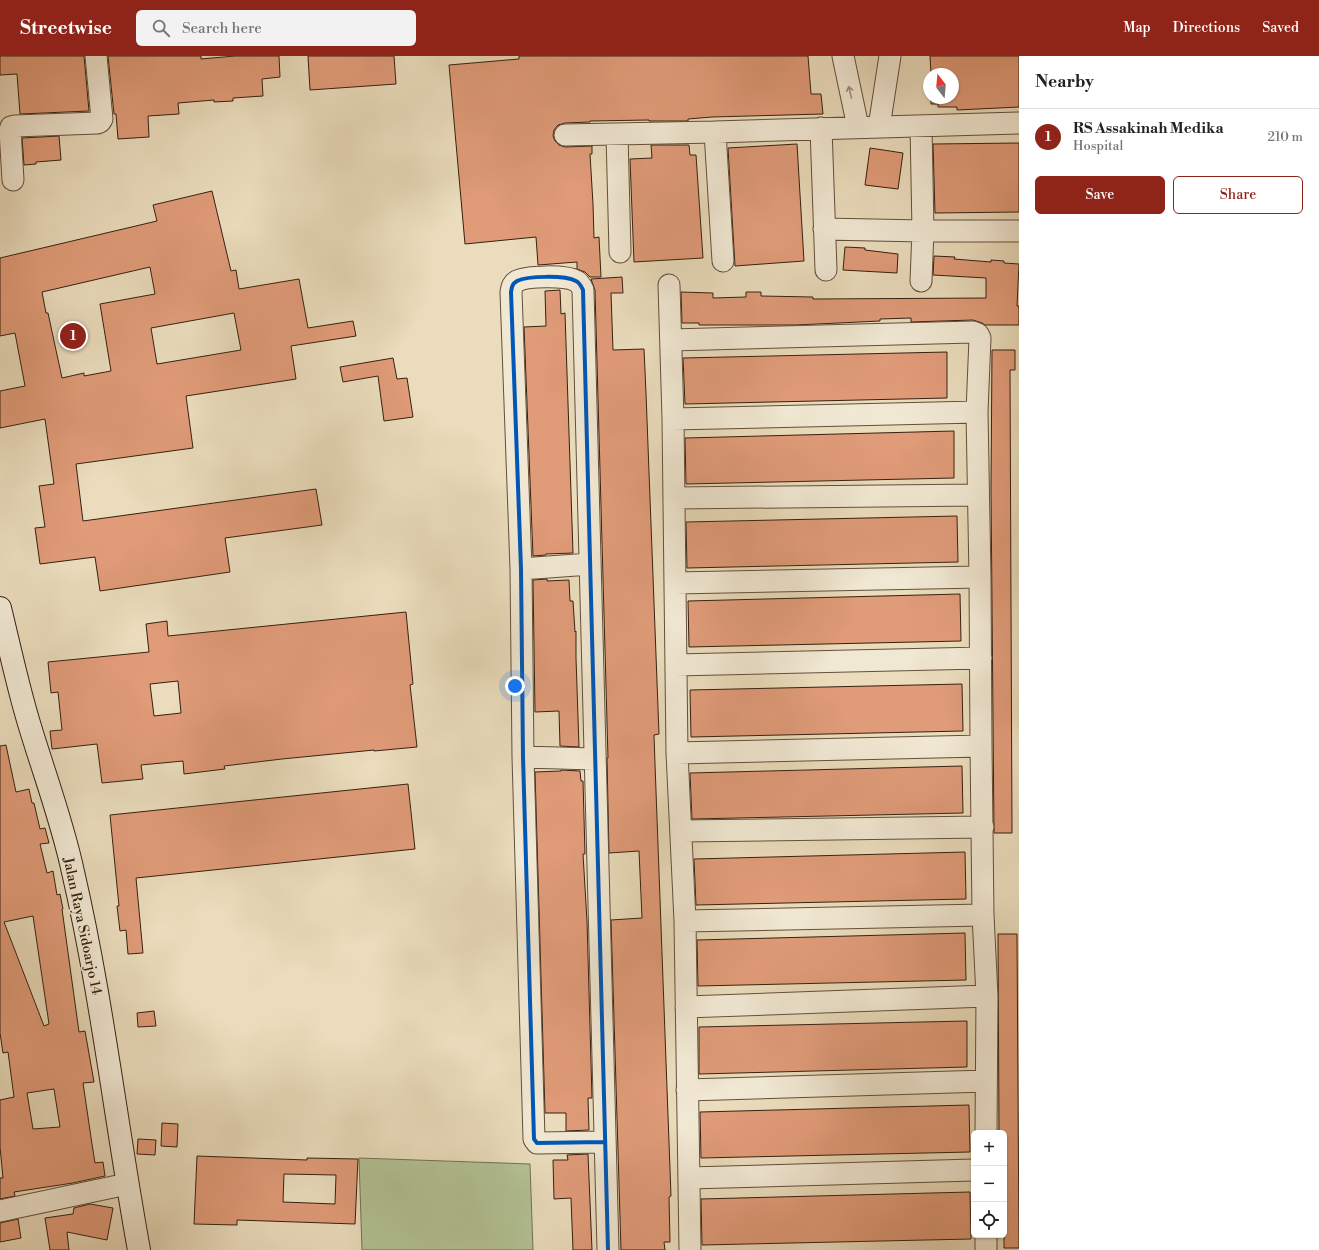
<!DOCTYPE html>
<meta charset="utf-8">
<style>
body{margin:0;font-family:"Libre Bodoni",serif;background:#f2f2f2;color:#202124}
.controls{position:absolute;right:12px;bottom:12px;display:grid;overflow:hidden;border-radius:6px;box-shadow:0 1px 3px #0004}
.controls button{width:36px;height:36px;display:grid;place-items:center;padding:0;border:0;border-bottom:1px solid #e0e0e0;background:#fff;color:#202124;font:20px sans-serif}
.compass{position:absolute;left:923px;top:12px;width:36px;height:36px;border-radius:50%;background:#fff;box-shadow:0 1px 3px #0004;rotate:344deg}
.you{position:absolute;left:515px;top:630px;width:14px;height:14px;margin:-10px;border:3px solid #fff;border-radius:50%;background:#1a73e8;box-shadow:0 0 0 6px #1a73e833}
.badge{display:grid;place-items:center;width:26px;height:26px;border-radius:50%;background:#8f2418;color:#fff;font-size:13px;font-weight:700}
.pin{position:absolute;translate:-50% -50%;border:2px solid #fff;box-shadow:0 1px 4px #0006}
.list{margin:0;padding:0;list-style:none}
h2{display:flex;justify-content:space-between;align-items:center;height:52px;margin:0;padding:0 16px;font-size:17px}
h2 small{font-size:13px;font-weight:400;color:#757577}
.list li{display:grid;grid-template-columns:26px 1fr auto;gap:12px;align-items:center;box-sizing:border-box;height:56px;padding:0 16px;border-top:1px solid #e0e0e0}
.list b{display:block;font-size:15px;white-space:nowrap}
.list p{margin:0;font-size:13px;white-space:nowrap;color:#757577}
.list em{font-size:13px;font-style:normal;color:#757577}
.actions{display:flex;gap:8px;padding:12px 16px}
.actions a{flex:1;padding:9px 0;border:1px solid #8f2418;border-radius:6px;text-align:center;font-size:14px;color:#8f2418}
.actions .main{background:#8f2418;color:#fff}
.icon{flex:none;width:22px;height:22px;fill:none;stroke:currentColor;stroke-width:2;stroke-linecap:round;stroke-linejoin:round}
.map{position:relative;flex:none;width:1019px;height:1194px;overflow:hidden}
header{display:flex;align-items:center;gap:24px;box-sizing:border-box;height:56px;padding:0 20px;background:#8f2418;color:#fff}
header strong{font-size:19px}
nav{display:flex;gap:22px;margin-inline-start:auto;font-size:14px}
.search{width:280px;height:36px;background:#f2f2f2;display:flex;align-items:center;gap:10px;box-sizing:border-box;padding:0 14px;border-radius:6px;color:#757577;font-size:15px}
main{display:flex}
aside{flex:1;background:#fff}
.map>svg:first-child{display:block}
</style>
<header>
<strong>Streetwise</strong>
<div class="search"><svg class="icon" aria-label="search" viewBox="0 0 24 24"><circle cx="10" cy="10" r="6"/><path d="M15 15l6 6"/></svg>Search here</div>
<nav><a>Map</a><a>Directions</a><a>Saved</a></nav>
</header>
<main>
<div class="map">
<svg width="1019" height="1194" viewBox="0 0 1019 1194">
<rect width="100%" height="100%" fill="#eadcbc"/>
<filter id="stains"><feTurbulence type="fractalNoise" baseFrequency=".005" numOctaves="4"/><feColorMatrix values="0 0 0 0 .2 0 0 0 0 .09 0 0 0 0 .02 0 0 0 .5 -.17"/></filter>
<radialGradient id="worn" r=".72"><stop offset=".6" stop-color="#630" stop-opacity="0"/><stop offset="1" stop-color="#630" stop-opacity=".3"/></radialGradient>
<path fill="#b2c294" stroke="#747152" d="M359,1102L530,1108L533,1194H362Z"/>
<path fill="#e09b78" stroke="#362010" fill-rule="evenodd" d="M0,0H84L89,55L20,58L17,18L0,19Z
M108,0H201V3L235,0H279L280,21L262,23L263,40L233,42V45L214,46V44L178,47L179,58L148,60L149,81L118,83L116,58H114Z
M308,0H394L396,28L310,34Z
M519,0H808L811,38H821L823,58L712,61L688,63V65H649V64L590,65V66L565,67L558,69L554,74L553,80L555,85L559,89L565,91L592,90V98H590L593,148L594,182L599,181L601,221H590L585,216L577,213V206L538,209L536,181L465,188L449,9L519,3Z
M930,0H1019V51L957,54V51H938V48H931V42H953V18H931Z
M59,80L61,104L36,106V108L24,109L22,82Z
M1019,87V156L935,157L933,88Z
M797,88L804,205L735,210L728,92Z
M651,89H689L690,99H696L703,202L634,206L630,103L652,102Z
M870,92L903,97L898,133L865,129Z
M212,135L231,215L236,214L239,233L299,223L308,272L353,265L356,280L291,290L296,323L186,340L193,392L76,408L83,465L316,433L322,469L225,482L230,516L100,535L95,501L40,508L35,472L45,471L39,430L54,428L45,363L0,372V335L25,330L15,277L0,280V202L157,165L153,149ZM150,211L155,238L100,248L111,315L84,320V317L62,322L48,257H46L42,236ZM234,257L241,294L157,308L151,272Z
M845,191L865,192V194L898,198L897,217L843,214Z
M934,200L955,201L954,203L991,206V204L1004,205V207L1019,208L1017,250H1019V269H985L982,267L973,264L911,266V262L880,263V265L796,269H699V267H682L681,236L713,237V242L746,241V236H761V240L813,241V243L986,242V222L933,219Z
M622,221L623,237H611L613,294L644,293L646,337L659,678L654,679L655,708L671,1140L669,1141L670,1186H664L665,1194H621L611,864L642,862L639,795L609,797L607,702H608L595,234L591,223Z
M560,234L561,258L565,257L573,497L546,498V499L533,500L524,271L546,270L545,235Z
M992,294H1015V314H1010L1012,777H994L991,432Z
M947,296V342L685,348L683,302Z
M393,302L397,323L407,322L413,361L384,365L378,320L343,326L340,311Z
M954,375V422L686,428L685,382Z
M957,460L958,506L687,512L686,466Z
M547,523V525L569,524L570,545H573L575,576L576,575V602L579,691L560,690L559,655L535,656L533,524Z
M960,538L961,585L689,591L688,545Z
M406,556L413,628L410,629L417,691L374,695V694L282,703L224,710L225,713L184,718L183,705L141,709L143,723L102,727L97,688L52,693L50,675L62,674L58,636L51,637L48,606L149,596L146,568L167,565L168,580ZM178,625L181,657L154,660L150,628Z
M962,628L963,675L691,681L690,634Z
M6,689L16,736L29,733L32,747H34L40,773L45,772L49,787L40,788L47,817L53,815L57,839L60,838L63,853H62L79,976L85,975L94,1026L83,1027L92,1088L95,1107L103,1106L105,1120L73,1127L14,1136L15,1140L0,1143V1122H3L0,1091V1044L14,1041L8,996L3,997L0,977V690ZM33,860L49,968L44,970L4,866ZM54,1033L60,1071L33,1073L27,1037Z
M962,710L963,757L692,763L690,717Z
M561,714L580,715L581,725H583L585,798H583L587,865L592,1042H588L589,1074L566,1075V1057H545L535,716L561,715Z
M408,728L415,793L136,822L143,897L128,898L126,874L120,875L117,850H119L110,759Z
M965,796L966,843L696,849L694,803Z
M965,877L966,924L698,930L697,884Z
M998,878H1017L1019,1192H1004V1077H999Z
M154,955L156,970L138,971L137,957Z
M967,965V1011L699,1018V971Z
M969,1049L970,1096L701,1102L700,1056Z
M162,1067L178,1068L177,1091L161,1090Z
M138,1083L156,1084L155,1099L137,1098Z
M588,1098L592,1194H573L571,1142L554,1143L553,1104H568L567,1099Z
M197,1100L307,1104V1102L358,1103L355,1168L237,1164V1169L194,1168ZM284,1118L336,1119L335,1148L283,1146Z
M970,1136L971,1183L702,1189L701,1143Z
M90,1148L113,1152L107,1184L67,1176L69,1194H50L45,1162L73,1158L74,1152Z
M18,1163L21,1182L0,1186V1167Z"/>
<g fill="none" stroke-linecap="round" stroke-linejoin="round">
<defs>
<path id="street" d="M843,0L858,71
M921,70L923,175L921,225
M879,71L890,0
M821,72L826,214
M715,76L723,205
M617,78L620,196
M565,79L715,76L1019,67
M13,124L10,74L11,71L15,70L97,67L100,66L102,63L96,0
M824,173L923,175H1019
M669,229L673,363L677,697L685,865L690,1194
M671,284L973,276L978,278L980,282L977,356L980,521L981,690L983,859L987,940L986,1077
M673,363L977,356
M674,442L978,439
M521,513L590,508
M675,527L980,521
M676,609L981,602
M677,697L981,690
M523,701L594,703
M681,775L983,771
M685,865L983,859
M686,951L987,940
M687,1034L986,1025
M605,1086L537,1087L534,1083L523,701L521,513L511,236C512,231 512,228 517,225C527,220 565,219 576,225C580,227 581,230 583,234C591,554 599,874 608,1194
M689,1122L974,1114
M0,1155L127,1128
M986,1194V1179"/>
<path id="secondary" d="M0,552C9,589 17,627 28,664C43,715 62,764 73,816C102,941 116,1068 139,1194"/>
</defs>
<use href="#street" stroke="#634f3b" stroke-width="23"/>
<use href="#secondary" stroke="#362010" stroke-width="24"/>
<use href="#street" stroke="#f1e8d3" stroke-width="21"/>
<use href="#secondary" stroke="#f1e8d3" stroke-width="22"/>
<defs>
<path id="cycleway" d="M605,1086L537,1087L534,1083L523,701L521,513L511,236C512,231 512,228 517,225C527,220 565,219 576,225C580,227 581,230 583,234C591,554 599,874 608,1194"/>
</defs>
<use href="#cycleway" stroke="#f1e8d3" stroke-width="6"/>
<use href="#cycleway" stroke="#0057b8" stroke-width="4"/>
</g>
<defs><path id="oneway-shaft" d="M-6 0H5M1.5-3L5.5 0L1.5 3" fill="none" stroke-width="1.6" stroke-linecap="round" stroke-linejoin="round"/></defs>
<use stroke="#9d8e7b" href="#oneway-shaft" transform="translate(850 36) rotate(-103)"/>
<g text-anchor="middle" stroke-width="3.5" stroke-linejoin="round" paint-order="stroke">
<g font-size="14" fill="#362010" stroke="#f1e8d3">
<text transform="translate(83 870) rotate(78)" y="5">Jalan Raya Sidoarjo 14</text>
</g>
</g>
<rect width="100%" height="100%" filter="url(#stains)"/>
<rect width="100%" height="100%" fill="url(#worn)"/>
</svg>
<div class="controls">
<button>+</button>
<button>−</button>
<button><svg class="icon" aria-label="locate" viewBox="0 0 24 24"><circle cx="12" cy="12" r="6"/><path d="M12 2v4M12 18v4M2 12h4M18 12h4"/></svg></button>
</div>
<svg class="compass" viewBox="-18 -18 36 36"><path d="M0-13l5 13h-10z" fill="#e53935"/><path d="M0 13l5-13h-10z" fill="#757577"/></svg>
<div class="you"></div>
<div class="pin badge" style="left:73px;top:280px">1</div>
</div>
<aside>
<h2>Nearby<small></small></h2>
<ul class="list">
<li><span class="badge">1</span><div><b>RS Assakinah Medika</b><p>Hospital</p></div><em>210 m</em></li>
</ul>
<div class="actions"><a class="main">Save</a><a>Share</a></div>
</aside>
</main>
